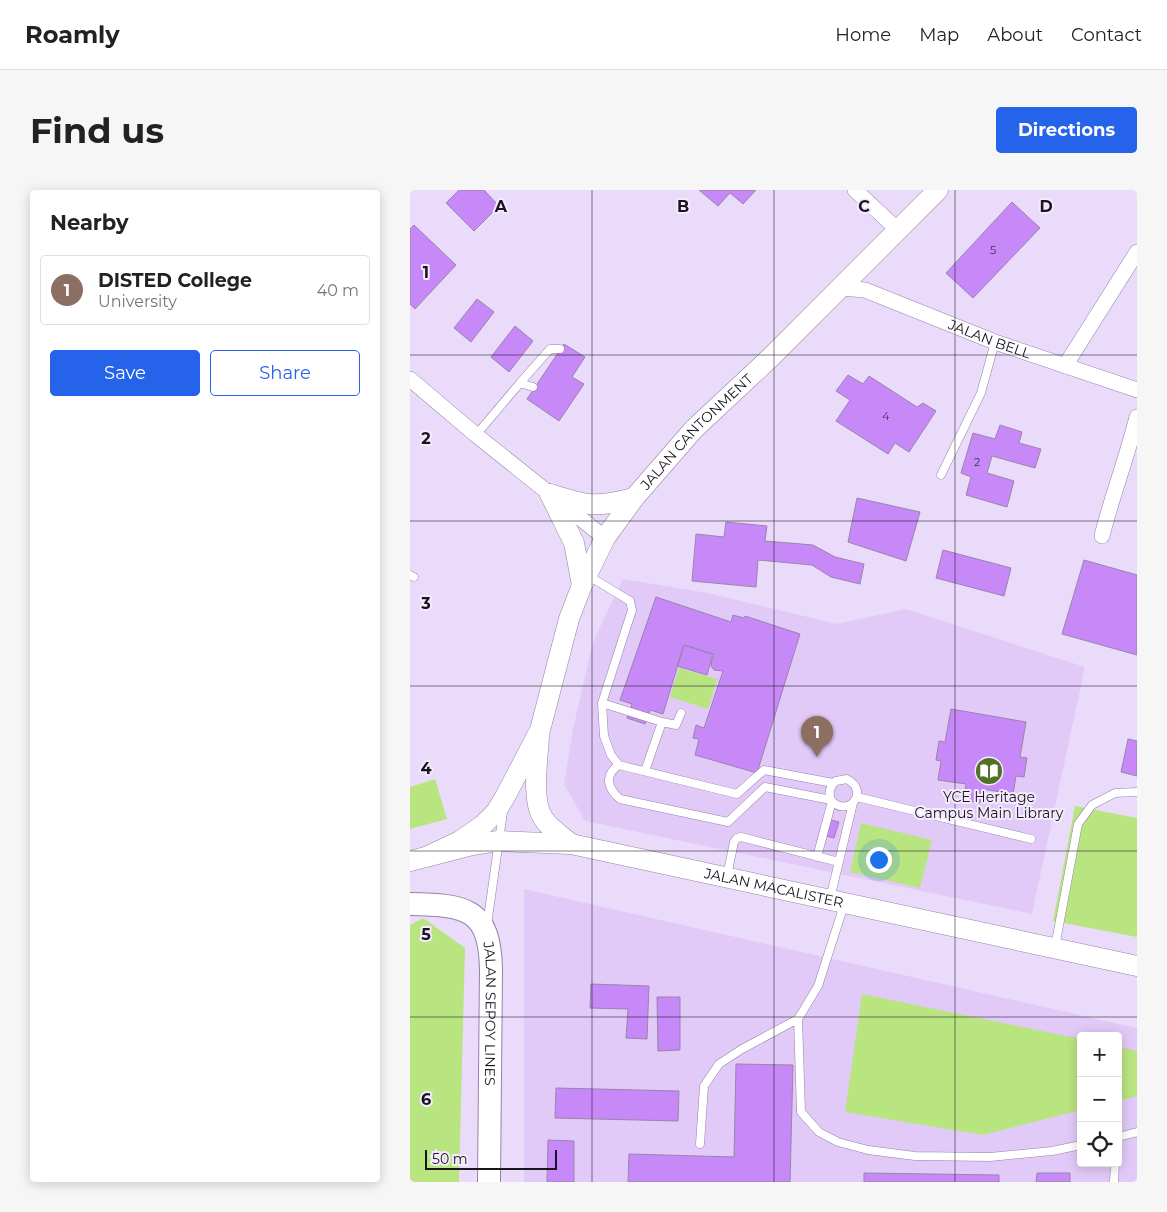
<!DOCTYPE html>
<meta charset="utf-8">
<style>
body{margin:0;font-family:Montserrat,sans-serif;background:#f6f6f6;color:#222}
.controls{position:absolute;right:15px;bottom:15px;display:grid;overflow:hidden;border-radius:5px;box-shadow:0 2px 12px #0003}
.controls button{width:45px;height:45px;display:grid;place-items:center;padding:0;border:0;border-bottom:1px solid #e0e0e0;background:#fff;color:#222;font:25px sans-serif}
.scale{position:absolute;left:15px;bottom:12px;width:132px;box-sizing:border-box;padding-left:5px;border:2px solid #1a1320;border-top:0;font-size:14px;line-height:18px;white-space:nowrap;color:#1a1320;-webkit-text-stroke:4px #f4ecfc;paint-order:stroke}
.you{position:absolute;left:468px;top:669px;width:18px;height:18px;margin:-12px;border:4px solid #fff;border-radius:50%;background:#1a73e8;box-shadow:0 0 0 8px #1a73e833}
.badge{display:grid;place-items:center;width:32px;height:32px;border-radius:50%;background:#2563eb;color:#fff;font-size:16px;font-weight:700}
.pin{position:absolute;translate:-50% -41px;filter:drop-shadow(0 1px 2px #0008)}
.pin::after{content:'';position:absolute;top:26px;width:18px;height:15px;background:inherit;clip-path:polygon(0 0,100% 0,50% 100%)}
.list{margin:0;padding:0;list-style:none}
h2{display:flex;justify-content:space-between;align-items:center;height:65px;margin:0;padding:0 20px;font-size:21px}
h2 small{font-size:16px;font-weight:400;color:#767676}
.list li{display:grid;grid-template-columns:32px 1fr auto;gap:15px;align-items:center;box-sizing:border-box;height:70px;margin:0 10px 10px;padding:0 10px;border:1px solid #e0e0e0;border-radius:5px}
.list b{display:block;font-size:19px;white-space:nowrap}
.list p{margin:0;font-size:16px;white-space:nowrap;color:#767676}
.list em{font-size:16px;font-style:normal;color:#767676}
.actions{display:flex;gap:10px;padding:15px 20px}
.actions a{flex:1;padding:11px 0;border:1px solid #2563eb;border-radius:5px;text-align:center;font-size:18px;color:#2563eb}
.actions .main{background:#2563eb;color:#fff}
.icon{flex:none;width:28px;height:28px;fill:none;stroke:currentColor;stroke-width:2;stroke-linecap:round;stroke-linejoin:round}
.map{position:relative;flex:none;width:727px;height:992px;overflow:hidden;border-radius:5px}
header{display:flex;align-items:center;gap:30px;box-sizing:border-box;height:70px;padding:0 25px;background:#fff;border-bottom:1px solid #e0e0e0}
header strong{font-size:24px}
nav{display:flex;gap:28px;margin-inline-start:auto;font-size:18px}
.intro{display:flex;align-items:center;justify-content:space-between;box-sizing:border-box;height:120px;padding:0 30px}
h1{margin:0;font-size:35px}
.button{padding:12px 22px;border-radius:5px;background:#2563eb;color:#fff;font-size:18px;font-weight:700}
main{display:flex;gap:30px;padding:0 30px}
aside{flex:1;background:#fff;border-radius:5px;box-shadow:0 2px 12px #0003}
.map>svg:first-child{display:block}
</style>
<header>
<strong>Roamly</strong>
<nav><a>Home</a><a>Map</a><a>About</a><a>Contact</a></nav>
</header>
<div class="intro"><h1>Find us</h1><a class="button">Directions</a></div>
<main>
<aside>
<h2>Nearby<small></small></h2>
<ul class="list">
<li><span class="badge" style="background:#8d6e63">1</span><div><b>DISTED College</b><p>University</p></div><em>40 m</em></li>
</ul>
<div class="actions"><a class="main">Save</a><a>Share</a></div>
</aside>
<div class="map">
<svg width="727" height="992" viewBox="0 0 727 992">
<rect width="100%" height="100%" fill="#ebdbfa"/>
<path fill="#e2caf8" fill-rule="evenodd" d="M213,389L298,403L427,434L496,419L675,477L622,724L175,631L154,594L163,539L183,452Z
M114,699L727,838V992H114ZM671,846H708V973H671Z"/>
<path fill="#b9e581" d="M269,478L307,489L298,519L260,507Z
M25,589L37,629L0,639V597Z
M665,616L727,628V747L643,731Z
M451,633L522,650L510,698L440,682Z
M13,728L55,758L49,992H0V735Z
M452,804L671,849V920L573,945L435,922Z
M708,857L727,861V906L708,911Z"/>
<path fill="#c689f7" stroke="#9885a9" d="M49,0H74L89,16L64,41L36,13Z
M289,0H346L333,14L320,3L308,16Z
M602,12L630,38L563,108L536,83Z
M4,35L46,75L5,119L0,114V39Z
M67,109L84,122L61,152L44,138Z
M105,136L123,151L99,182L81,167Z
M154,154L175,167L162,187L174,194L149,231L117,209Z
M438,185L453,194L459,186L507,217L513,213L526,221L499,262L485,253L478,264L426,231L440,210L426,201Z
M590,235L612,242L609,253L631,259L625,278L582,266L577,283L604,291L597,317L556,305L561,287L551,283L563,243L585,249Z
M447,308L510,322L496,371L438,352Z
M316,332L357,336L355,351L403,355L425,367L454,374L450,394L421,387L402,375L348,370L346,397L282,391L286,344L314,347Z
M533,360L601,378L594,406L526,388Z
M674,370L727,385V465L652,444Z
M246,407L321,432L323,425L334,428L335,426L390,444L347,583L285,565L289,549L283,548L286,535L294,538L313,481L304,480L301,476L302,468L305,465L274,455L253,524L240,520L235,534L217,528L222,514L210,510Z
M274,455L303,464L297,485L267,476Z
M541,519L616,532L610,567L617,568L614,587L606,586L603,604L573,599L570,613L553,610L556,594L528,590L531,571L526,570L529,551L535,552Z
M718,549L727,551V586L711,582Z
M421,630L429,632L424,648L416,646Z
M181,794L239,796L237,849L216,848L218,819L180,818Z
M247,807H270V860L248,861Z
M326,874L383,875L380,992H218L219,964L324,967Z
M146,898L269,901L268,931L145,928Z
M138,950L164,951V992H137Z
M454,983L589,985V992H454Z
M627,983H660V992H626Z"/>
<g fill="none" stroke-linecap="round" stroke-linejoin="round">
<defs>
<path id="lane" d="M110,193L140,159H150
M66,245L110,193L123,197
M531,285L571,203L585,152
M0,385L4,387
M177,385L220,411L222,420L192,513L194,546L201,565L209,575
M192,513L252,532
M235,581L252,532L266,535L271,523
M447,607L621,649
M421,610C418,602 420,596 426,591L437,589C461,602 437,629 421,610L355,597L318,632L210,609C197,598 194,585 209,575L327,604L354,580L423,593
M407,667L422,611
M317,686L324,652L327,648L331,647L429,672
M420,709L443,613
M77,735L93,622
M645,757L668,634L682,615L705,603L727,602
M388,829L391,922L409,942L428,952L458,960L505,966L580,967L642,961L671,955
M708,947L727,942
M290,954L294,896L309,874L332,859L388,829L408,796L434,715
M704,992L705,973"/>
<g id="street">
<path d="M445,0L489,41"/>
<path id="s1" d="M431,98L455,100L585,152L727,200"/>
<path d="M655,176L727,62"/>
<path d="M0,189L66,245L195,348"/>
<path d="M692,346C702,306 717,267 727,227"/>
</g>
<g id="secondary">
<path d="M140,304L164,353L172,395"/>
<path d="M140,304C177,316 186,318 224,308"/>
<path d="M129,547C128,568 121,610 133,628C139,638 152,646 161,654"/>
<path id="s2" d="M18,666L50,651L73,635L86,622L96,605L130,540L159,429L172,395L195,348L224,308L284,239L360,168L528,0"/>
<path id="s3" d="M0,671L62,655L88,651L161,654L727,776"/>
</g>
<g id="primary">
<path id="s4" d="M0,714C56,715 80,718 81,780L79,992"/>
</g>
</defs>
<use href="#lane" stroke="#9582a6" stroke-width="9"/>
<use href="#street" stroke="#9582a6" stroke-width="16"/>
<use href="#secondary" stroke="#9582a6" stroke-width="21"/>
<use href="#primary" stroke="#9582a6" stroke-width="24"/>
<use href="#lane" stroke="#fff" stroke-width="8"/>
<use href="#street" stroke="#fff" stroke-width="15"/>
<use href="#secondary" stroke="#fff" stroke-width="20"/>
<use href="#primary" stroke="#fff" stroke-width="22"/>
</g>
<path fill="none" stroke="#1a1320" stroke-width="1" stroke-opacity="0.55" d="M182,0V992M364,0V992M545,0V992M0,165H727M0,331H727M0,496H727M0,661H727M0,827H727"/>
<defs>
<symbol id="library-disc" viewBox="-11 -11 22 22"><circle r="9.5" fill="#527126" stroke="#f4ecfc"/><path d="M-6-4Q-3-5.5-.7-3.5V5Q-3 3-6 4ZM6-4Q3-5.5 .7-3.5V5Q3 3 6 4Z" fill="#fff"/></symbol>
</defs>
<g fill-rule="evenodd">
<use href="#library-disc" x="563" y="565" width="32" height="32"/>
</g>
<g text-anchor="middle" stroke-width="4" stroke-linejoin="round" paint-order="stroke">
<g font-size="11" fill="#453056">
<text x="583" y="64">5</text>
<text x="476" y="230">4</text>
<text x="567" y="276">2</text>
</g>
<g font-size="14" fill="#1a1320" stroke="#f4ecfc">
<text dy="5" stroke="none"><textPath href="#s1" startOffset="158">JALAN BELL</textPath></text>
<text dy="5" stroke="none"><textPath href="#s2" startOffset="519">JALAN CANTONMENT</textPath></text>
<text dy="5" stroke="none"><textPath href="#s3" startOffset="371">JALAN MACALISTER</textPath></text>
<text dy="5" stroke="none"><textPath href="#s4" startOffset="168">JALAN SEPOY LINES</textPath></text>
</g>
<g font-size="14" fill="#1a1320" stroke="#f4ecfc">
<text x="579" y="612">YCE Heritage<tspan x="579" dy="16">Campus Main Library</tspan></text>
</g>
</g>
<g font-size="16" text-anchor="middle" font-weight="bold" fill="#1a1320" stroke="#f4ecfc" stroke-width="4" stroke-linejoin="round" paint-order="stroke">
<text x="91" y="22">A</text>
<text x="273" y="22">B</text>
<text x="454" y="22">C</text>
<text x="636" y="22">D</text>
<text x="16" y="88">1</text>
<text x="16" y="254">2</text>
<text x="16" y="419">3</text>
<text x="16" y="584">4</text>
<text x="16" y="750">5</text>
<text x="16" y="915">6</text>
</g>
</svg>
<div class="controls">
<button>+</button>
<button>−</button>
<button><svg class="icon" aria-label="locate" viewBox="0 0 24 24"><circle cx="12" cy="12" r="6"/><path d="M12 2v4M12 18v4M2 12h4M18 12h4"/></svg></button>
</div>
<div class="scale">50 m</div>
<div class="you"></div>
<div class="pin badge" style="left:407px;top:567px;background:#8d6e63">1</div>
</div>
</main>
